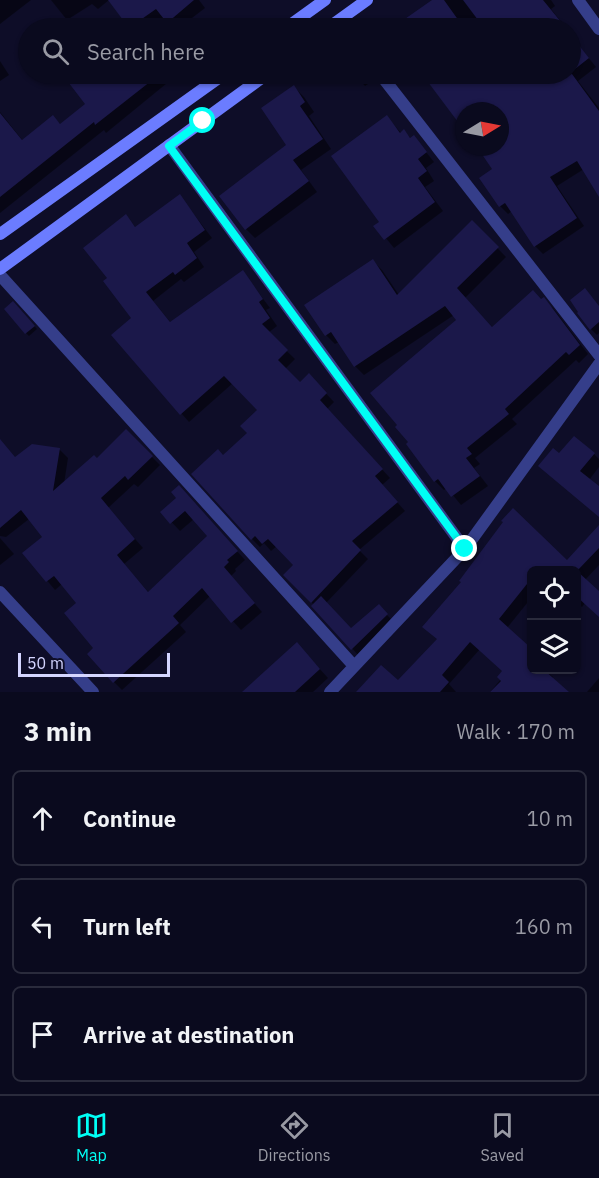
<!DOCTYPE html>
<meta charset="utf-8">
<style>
body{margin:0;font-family:"IBM Plex Sans",sans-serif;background:#18182b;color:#f1f3f6}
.controls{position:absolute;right:18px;bottom:18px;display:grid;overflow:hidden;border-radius:9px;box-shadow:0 2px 4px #0004}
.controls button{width:54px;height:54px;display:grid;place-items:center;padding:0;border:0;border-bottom:2px solid #2a2b3c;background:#0a0a1e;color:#f1f3f6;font:30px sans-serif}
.compass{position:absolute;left:455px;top:102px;width:54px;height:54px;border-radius:50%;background:#0a0a1e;box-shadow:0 2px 4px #0004;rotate:80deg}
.scale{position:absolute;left:18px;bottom:15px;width:152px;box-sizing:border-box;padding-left:6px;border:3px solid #d4d5ff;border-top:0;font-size:16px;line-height:21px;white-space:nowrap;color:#d4d5ff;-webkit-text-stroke:4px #0e0d28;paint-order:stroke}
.stop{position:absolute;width:18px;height:18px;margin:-14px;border:4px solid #00fff5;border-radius:50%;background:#fff}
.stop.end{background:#00fff5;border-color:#fff;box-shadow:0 2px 6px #0008}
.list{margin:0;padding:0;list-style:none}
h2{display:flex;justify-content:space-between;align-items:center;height:78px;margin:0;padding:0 24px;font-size:26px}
h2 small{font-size:20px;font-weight:400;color:#999aa4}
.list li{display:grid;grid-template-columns:39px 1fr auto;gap:18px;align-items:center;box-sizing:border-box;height:96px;margin:0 12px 12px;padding:0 12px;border:2px solid #2a2b3c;border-radius:9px}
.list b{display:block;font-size:22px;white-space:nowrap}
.list em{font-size:20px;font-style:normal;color:#999aa4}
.icon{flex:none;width:33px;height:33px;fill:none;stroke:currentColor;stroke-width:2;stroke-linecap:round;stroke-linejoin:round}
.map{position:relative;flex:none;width:599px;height:692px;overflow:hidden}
.search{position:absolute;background:#0a0a1e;box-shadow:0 2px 4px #0004;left:18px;right:18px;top:18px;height:66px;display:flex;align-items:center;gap:15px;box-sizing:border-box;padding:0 21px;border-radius:33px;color:#999aa4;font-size:22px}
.sheet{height:402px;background:#0a0a1e}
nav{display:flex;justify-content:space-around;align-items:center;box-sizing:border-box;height:84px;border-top:2px solid #2a2b3c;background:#0a0a1e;font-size:16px;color:#999aa4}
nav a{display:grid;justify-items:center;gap:3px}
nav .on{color:#00fff5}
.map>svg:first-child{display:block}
</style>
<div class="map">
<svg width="599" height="692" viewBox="0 0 599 692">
<rect width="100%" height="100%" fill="#0e0d28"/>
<path fill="#0007" d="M0,0H31L0,24Z
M51,0H109L98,9L92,4L67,20Z
M110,0H199L205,8L179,28H175L165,18L151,28H130Z
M435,0H551L555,6L551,9L566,28H395Z
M63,24L68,28H57Z
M570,35L596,67L578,81L599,108V194L584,169L557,186L584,226L543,254L535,246L512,211L508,214L500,206L494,169L478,147H500V111H464V128L423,74H570Z
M0,61L9,75L0,81Z
M64,74H103L112,85L126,74H168L172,79L106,133L104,130L0,213V112L23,141L53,117L61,125L87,104Z
M354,74H383L365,86Z
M294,87L304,97L314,112L309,116L331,149L301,170L317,192L255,238L246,229L288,145Z
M387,117L401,133L404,131L411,139L414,137L434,162L426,168L434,181L425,187L443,211L394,248L376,226L381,222Z
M180,196L212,238L194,252L204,267L184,282L181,279L153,301L171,323L243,272L270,308L266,310L277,326L268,333L295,359L285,369L300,384H317L334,402L327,409L390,478L382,485L405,511L359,550L368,559L326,603L351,630L378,606L393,621L358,655L314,605L285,575L295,565L277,546L271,551L264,543L260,547L252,539L224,457L249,433L259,410L233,383L189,422L113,336L133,318L109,279L126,216L136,228Z
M472,222L506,257L465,298L493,328L542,301L553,308L588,354L579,363L576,360L512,419L517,424L475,458L480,464L474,468L488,486L461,505L447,488L444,490L435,481L408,444L459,321L454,315L364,375L355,366L339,342L335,344L326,335L373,261L382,270L399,295Z
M13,303L37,329L29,336L26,333Z
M599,307V333L597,335L591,329Z
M126,431L160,465L138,487L134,484L108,508L143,548L124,564L149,593L209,536L194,519L180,531L162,512L187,496L245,560L235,569L236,571L231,576L262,612L241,630L210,596L180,625L186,632L122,690L114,682L96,648L78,603L62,584L55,590L24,553L44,537L29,519L6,537L0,536V450L16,459L60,450L68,458L64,484L97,460Z
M594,454L599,459V467L589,480L599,488V516L560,455Z
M599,527V565L585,580L599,593V616L585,603L582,607L576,602V570H532V597L507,628L532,650V670H545L553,677L552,679L567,692H490L501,679L504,671L480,649L449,684L456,692H358L382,667L398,682L438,640L463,582L567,562Z
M0,538L14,554L0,565Z
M297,644L328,678L313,692H244Z
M599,678V692H587Z"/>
<path fill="#1b184a" d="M108,0H194L167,23L156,9L129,28Z
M432,0H444L464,28H392Z
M463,0H543L566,28H484Z
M570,34L589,58L570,73Z
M62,74H103L110,84L124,74H160L95,125L94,122L0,197V113L22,140L53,115L60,124L85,104Z
M422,74H572L599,111V197L577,161L550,177L577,218L534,247L505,203L499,207L479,178L492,169L477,147H500V111H464V130Z
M294,85L305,102L300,106L323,139L293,160L309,181L245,230L219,196L286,145L261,108Z
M387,115L400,133L404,129L410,138L414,135L427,152L418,159L427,171L418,178L435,202L384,240L373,226L379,222L331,156Z
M180,194L205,230L187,243L197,258L175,275L173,272L146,292L170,322L243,270L263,299L259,302L270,318L262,324L288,350L278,360L300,382L309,373L327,393L320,400L383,469L375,476L398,502L352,541L361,550L311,603L283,575L293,565L268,539L262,544L255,536L251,540L191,474L218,449L223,455L247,433L240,426L257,410L224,376L180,415L111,335L131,318L103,281L107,278L83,248L126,214L135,227Z
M472,220L499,247L457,288L492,327L533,290L541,299L544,297L580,345L569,355L566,352L505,409L509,414L467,448L472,454L466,458L480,476L451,497L438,479L434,482L406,444L408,442L395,427L397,425L370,393L456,320L445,306L354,367L331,332L325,336L304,305L373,259L397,295Z
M585,288L599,306V322L590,330L577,313L578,312L570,300Z
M13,301L35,326L25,334L4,309Z
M126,429L153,456L128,480L125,476L101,498L135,539L117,555L148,592L207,536L185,511L170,524L160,512L176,498L171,492L179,485L238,551L227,560L229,562L224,567L255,603L231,623L202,588L173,616L179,623L113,683L87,654L93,648L64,613L76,603L54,576L46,582L22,553L42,537L21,510L0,528V439L15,457L32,444L60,448L53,491L94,455L97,458Z
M574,436L595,453L580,471L599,486V517L538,466L553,448L559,453Z
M513,508L567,560L599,525V548L577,571L599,591V617L576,596V570H531V579L499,619L531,648V669H543L569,692H490L501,681L497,677L502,671L470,642L442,675L449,682L440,692H356L381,665L398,680L437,639L422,627L461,582L459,581L503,522L501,521Z
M321,596L351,628L379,604L388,614L351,650L311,606Z
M297,642L320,669L295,692H242Z"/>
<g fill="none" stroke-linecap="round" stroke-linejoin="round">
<path stroke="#353e8a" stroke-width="12" d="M578,0L599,29
M339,21L345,28
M380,74L599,355
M169,145L465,549
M0,275L354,666
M0,592L93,692
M330,692L465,549L599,364"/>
<path stroke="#6b7cff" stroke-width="12" d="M286,28L325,0
M328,28L367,0
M0,234L224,74
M0,269L267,74"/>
</g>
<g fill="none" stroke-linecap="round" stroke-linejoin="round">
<path stroke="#00fff5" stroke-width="8" d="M203,121L169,146L465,549"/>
</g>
</svg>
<div class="controls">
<button><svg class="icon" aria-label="locate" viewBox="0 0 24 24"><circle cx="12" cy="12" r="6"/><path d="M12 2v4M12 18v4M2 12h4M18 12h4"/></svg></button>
<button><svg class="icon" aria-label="layers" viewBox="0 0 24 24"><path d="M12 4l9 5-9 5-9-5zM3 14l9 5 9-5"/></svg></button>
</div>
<svg class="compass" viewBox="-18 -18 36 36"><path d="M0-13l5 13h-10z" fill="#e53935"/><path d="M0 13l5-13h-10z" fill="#999aa4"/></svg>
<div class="scale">50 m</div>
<div class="stop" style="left:203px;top:121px"></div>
<div class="stop end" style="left:465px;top:549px"></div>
<div class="search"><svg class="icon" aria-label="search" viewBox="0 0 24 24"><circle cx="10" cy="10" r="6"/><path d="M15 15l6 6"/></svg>Search here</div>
</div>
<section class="sheet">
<h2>3 min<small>Walk · 170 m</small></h2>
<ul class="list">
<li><svg class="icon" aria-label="ahead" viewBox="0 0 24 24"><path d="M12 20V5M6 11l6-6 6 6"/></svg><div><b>Continue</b></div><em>10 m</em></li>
<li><svg class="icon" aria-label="left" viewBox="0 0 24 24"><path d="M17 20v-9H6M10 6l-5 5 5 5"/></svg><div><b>Turn left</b></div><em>160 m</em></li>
<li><svg class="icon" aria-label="arrive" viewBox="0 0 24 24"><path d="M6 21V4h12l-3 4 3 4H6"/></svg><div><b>Arrive at destination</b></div></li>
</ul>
</section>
<nav>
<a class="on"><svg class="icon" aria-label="map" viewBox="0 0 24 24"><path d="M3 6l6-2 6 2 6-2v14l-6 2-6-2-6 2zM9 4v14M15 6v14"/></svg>Map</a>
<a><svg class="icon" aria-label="directions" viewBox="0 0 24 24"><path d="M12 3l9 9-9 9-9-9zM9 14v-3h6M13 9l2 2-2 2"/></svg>Directions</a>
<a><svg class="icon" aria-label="saved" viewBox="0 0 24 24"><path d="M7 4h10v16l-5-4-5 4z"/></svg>Saved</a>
</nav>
